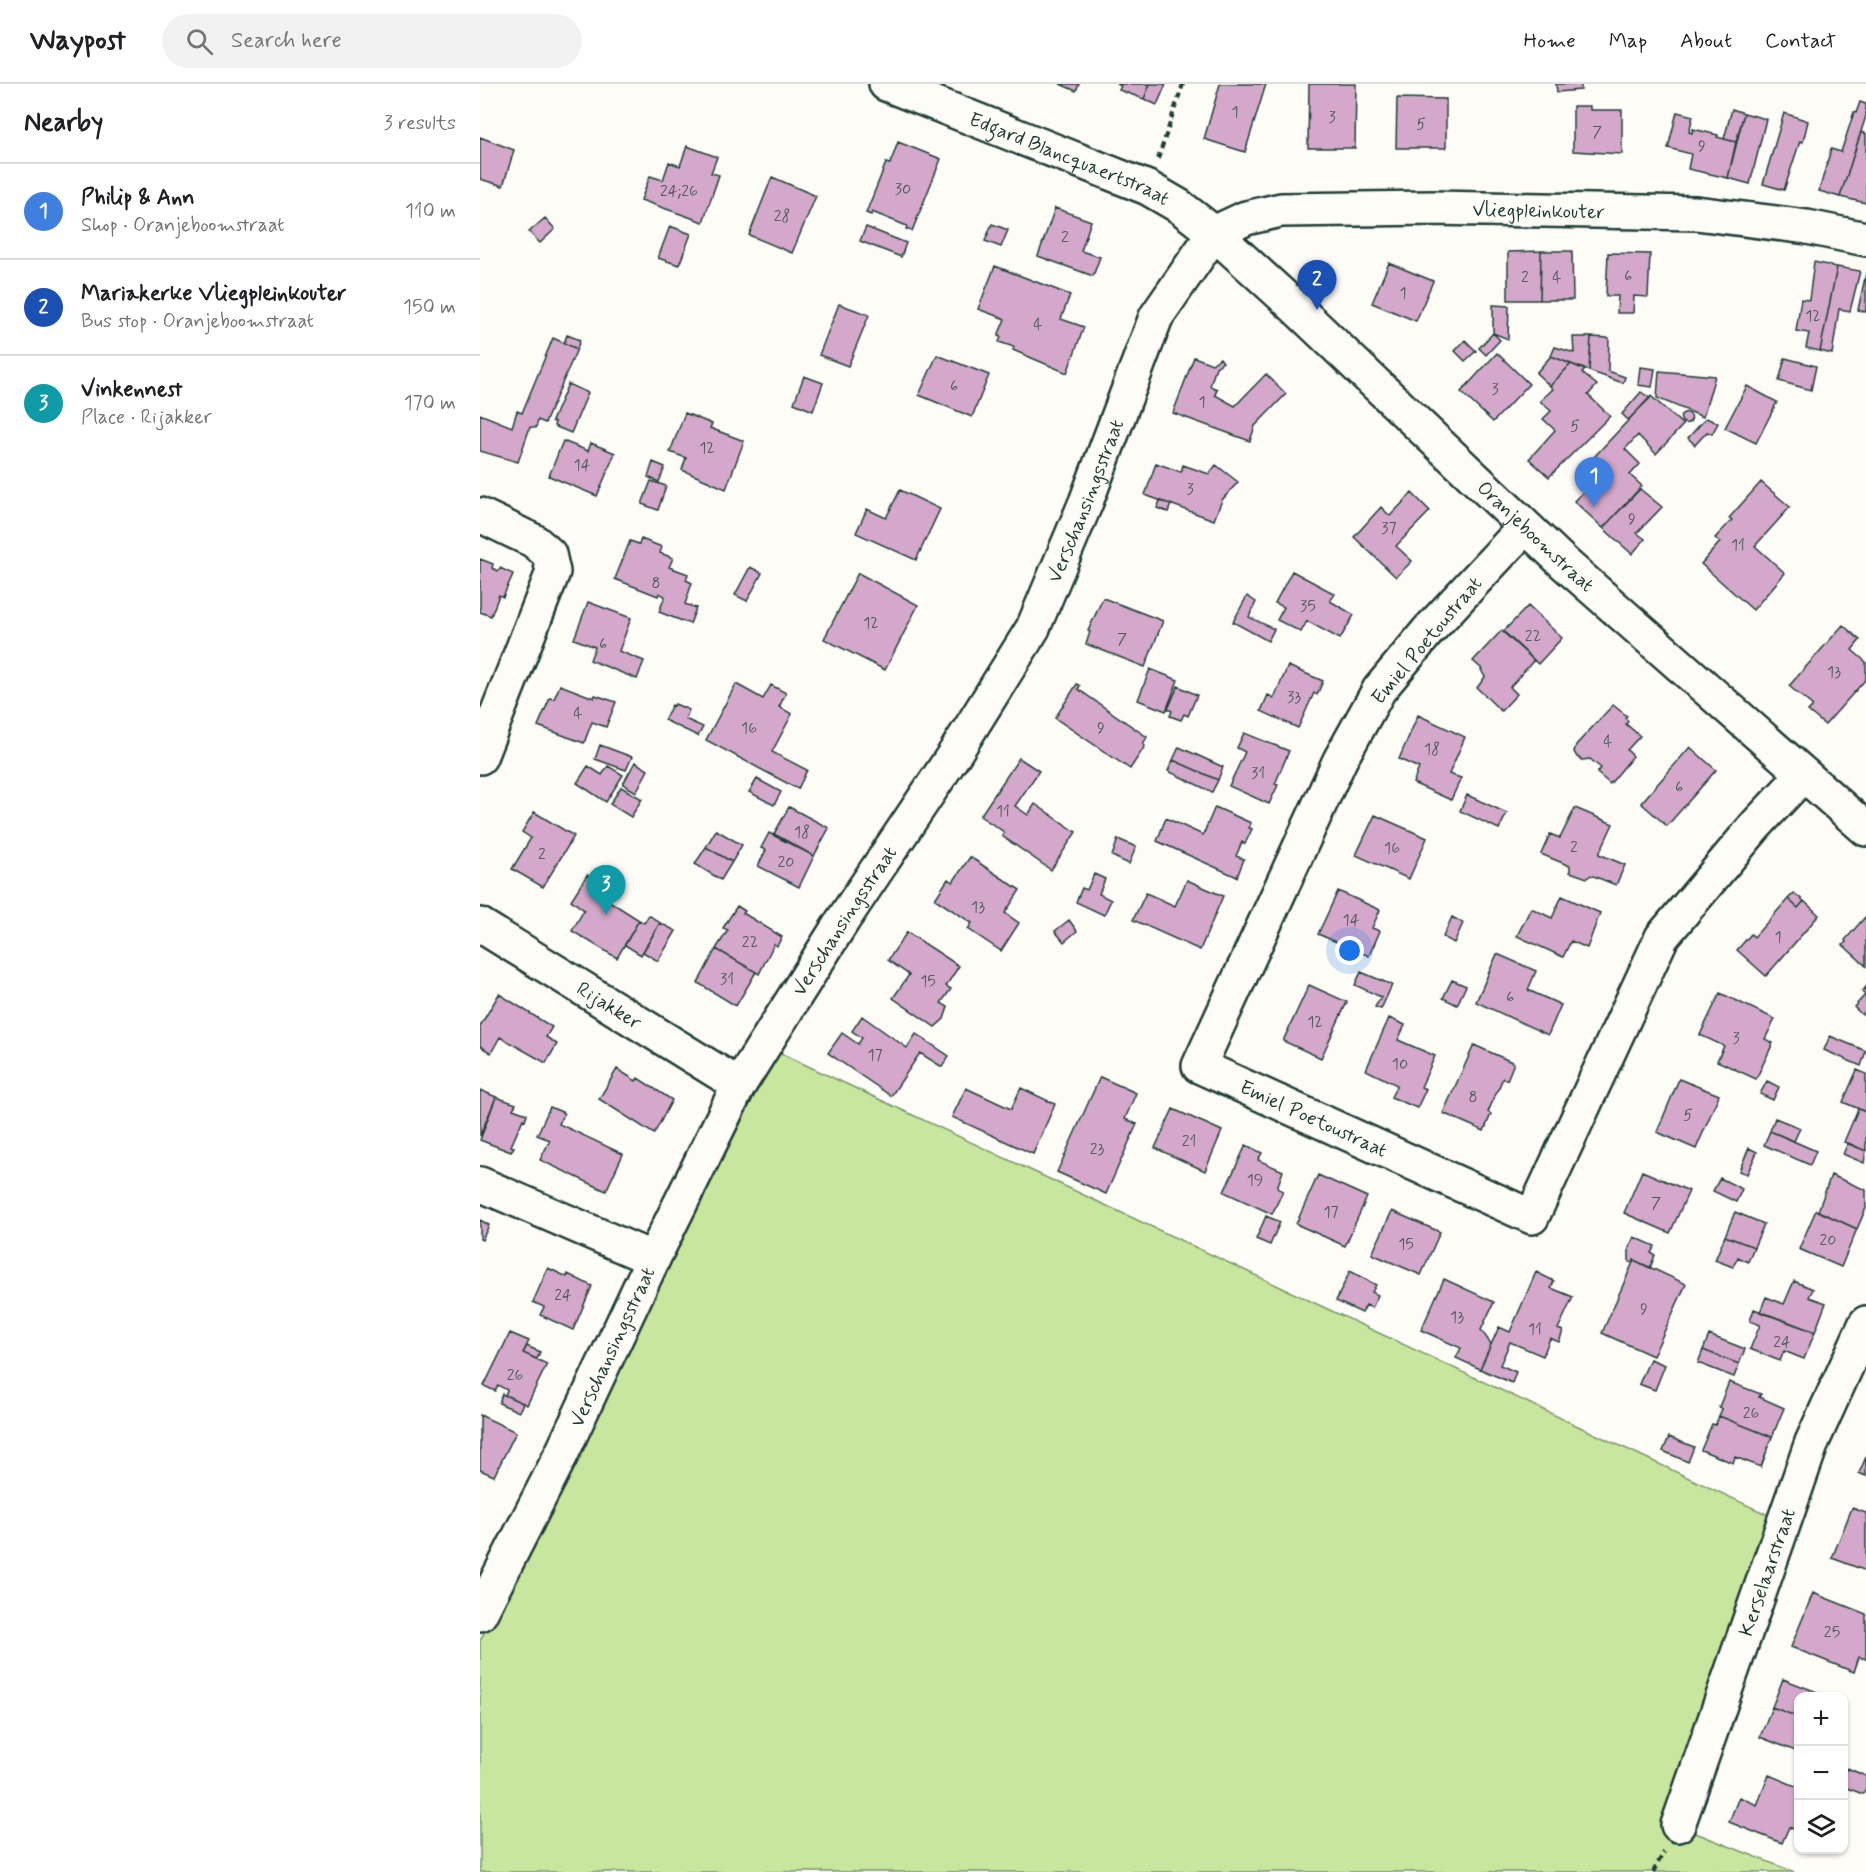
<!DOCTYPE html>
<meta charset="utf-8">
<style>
body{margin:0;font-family:Mynerve,sans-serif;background:#f2f2f2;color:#202124}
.controls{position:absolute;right:18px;bottom:18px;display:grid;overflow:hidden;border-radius:12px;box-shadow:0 2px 4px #0004}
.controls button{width:54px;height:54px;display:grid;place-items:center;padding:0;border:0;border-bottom:2px solid #e0e0e0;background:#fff;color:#202124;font:30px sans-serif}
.you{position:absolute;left:870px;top:867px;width:21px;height:21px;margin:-15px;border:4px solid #fff;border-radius:50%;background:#1a73e8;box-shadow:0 0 0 9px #1a73e833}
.badge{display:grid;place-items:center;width:39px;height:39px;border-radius:50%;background:#ea580c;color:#fff;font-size:20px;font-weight:700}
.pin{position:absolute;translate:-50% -50px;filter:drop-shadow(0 2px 3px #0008)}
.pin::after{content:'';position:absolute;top:32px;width:21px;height:18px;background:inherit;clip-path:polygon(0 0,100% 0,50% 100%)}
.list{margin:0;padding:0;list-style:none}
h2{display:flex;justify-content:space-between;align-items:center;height:78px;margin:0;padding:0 24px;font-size:26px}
h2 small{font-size:20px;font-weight:400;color:#757577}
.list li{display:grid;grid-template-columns:39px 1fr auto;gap:18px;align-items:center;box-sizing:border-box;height:96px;padding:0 24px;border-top:2px solid #e0e0e0}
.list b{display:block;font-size:22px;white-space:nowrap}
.list p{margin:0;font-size:20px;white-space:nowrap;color:#757577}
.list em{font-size:20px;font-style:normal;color:#757577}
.icon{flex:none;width:33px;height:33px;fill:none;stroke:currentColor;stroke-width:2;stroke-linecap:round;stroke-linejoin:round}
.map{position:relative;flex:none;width:1386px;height:1788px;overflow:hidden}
header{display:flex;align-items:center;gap:36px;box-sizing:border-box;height:84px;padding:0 30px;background:#fff;border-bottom:2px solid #e0e0e0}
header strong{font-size:28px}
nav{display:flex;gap:33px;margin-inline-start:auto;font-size:21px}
.search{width:420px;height:54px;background:#f2f2f2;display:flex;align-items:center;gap:15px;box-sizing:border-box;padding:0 21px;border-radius:33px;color:#757577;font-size:22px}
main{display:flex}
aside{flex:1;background:#fff}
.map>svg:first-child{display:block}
</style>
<header>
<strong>Waypost</strong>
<div class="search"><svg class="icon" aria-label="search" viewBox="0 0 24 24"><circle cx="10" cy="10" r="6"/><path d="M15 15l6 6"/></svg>Search here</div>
<nav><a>Home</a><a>Map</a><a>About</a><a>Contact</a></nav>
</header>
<main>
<aside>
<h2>Nearby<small>3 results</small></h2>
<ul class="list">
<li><span class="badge" style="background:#3f7fe0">1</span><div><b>Philip &amp; Ann</b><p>Shop · Oranjeboomstraat</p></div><em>110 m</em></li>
<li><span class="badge" style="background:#1a4fb4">2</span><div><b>Mariakerke Vliegpleinkouter</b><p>Bus stop · Oranjeboomstraat</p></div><em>150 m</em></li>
<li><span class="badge" style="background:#0f9aa8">3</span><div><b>Vinkennest</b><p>Place · Rijakker</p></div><em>170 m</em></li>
</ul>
</aside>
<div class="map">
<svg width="1386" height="1788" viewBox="0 0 1386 1788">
<rect width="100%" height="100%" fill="#fdfcf7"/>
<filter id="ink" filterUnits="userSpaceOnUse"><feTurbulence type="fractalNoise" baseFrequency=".0167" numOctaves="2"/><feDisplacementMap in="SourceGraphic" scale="12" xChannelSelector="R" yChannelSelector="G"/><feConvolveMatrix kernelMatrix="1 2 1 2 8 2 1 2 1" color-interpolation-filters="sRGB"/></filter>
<g filter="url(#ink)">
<path fill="#c8e69e" stroke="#749269" stroke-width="1.5" d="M300,969L1316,1444L1208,1746L1314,1788H0V1557L92,1378L274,1012Z"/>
<path fill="#d4a8cb" stroke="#1f3d34" stroke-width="1.5" d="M580,0H599L596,7Z
M637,0H670L664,15L639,6L641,2Z
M670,0H686L677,21L664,15Z
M740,0H786L765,68L724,55Z
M829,0H876L875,64H828Z
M1076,0H1101V6L1077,8Z
M917,14L966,15V64H916Z
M1380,18L1386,20V32L1360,113L1339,107L1351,65L1361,68L1374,28L1376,29Z
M1093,22H1110V26H1142V70L1093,67Z
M1252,25L1264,29L1256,58L1244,55Z
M1197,28L1213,32L1209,48L1212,49L1213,45L1238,51L1237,53L1256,58L1248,94L1208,85L1211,70L1188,64Z
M1264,29L1286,35L1270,100L1248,94Z
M1304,29L1328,37L1323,58L1320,57L1304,106L1283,100Z
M1381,48L1386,50V119L1360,113Z
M0,53L34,66L23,102L0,95Z
M418,58L461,75L432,147L426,145L427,142L392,128L391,131L386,129L406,79L410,80Z
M207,62L237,73L231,89L239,91L223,138L161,116L170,92L183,96L189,78L200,82Z
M292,93L336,112L312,169L269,151Z
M575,124L611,137L601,167L620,173L613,192L558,172Z
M65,134L75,145L60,159L49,148Z
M512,140L528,146L521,163L505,157Z
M190,142L211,150L199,181L178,174Z
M386,143L426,159L421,173L380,157Z
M1061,167H1092L1093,216H1060Z
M1061,167L1060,216H1028V168Z
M1128,169L1170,170L1168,213L1154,212L1153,229H1137L1138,212H1126Z
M1334,178L1357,183L1340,267L1326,264L1329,249L1316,247L1321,215L1329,216Z
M909,179L953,197L936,237L892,219Z
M515,182L590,211L581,235L604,243L587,289L533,266L534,263L519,258L521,253L518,252L525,235L498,225Z
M1357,183L1380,187L1370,227L1359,225L1352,270L1340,267Z
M1386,189V228L1378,226Z
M359,220L389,231L368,282L339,271Z
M1013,221L1029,222L1028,255L1013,249Z
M1013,249L1020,256L1006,271L999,264Z
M87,251L100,256L97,265L84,259Z
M1093,253H1111L1109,287L1071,272L1075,263L1094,269Z
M1111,253L1129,254L1128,287L1145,293L1143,299L1109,287Z
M73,254L97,265L65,339L58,336L56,344L50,343L38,378L0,367V330L32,343L37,327L42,329Z
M985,256L996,267L985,277L975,267Z
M1017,269L1049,300L1013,338L981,308Z
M457,271L509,291L492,333L439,311Z
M1071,272L1091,280L1070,302L1056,289Z
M714,273L732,280L740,274L743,278L736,283L730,302L737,305L735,311L755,322L786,290L806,310L775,342L770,357L693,329Z
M1305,274L1336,282L1331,306L1299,297Z
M1091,280L1105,286L1102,289L1117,301L1108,311L1130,332L1069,393L1049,375L1075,346L1063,335L1071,327L1060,317L1073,305L1070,302Z
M1160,283L1175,285L1172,303L1158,301Z
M1179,287L1235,292L1223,333L1177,314Z
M324,292L343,299L333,327L314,319Z
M88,300L108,309L91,349L74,342L75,338L72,337Z
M1267,302L1297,318L1276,359L1245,344Z
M1161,308L1170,314L1148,336L1142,330Z
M1171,312L1203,341L1176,370L1158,351L1145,365L1160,380L1150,391L1162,402L1123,444L1094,417L1127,384L1114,373Z
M1200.5 334a5.5 5.5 0 1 1 11 0a5.5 5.5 0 1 1-11 0Z
M205,329L232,340L230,344L264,357L246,405L202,386L206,374L190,368Z
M1226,334L1238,339L1232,350L1227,348L1215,361L1208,354Z
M83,357L108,367L111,359L135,369L117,412L69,392Z
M173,378L185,383L179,398L168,393Z
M676,379L701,388L703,381L729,390L736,381L758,398L742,416L734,436L665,411Z
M171,397L186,402L178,426L162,420Z
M1281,398L1310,423L1275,462L1305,489L1273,526L1221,480L1240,458L1235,454L1252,436L1249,434Z
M1160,405L1182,423L1157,449L1165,455L1152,470L1123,444Z
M420,406L460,425L436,476L376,449L387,425L406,434Z
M932,409L950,427L916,462L932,477L916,493L874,453L901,423L910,432Z
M680,417L691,420L688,428L677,424Z
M161,455L182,463L180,469L193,474L189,483L208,490L206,496L212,499L205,520L216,524L210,540L179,528L185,512L179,509L178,512L135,495L150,457L159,460Z
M0,475L13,480L12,484L18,487L20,484L33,490L23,513L19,511L11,532L0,528Z
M270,483L282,489L267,517L255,511Z
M812,487L855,510L850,517L874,531L860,555L827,537L821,548L797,536L804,523L795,519Z
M378,489L438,521L405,586L344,555Z
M767,512L776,518L769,533L794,545L788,557L753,538Z
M623,514L683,537L665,583L606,560L610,548L608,547Z
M108,518L151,534L139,567L164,577L157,595L110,576L115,563L94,555Z
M1048,522L1082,554L1058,580L1023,548Z
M1363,541L1380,556L1372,566L1386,578V595L1345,641L1328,627L1333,622L1309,602Z
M1022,546L1054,576L1030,603L1037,610L1021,627L997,604L1005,593L1001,586L1002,585L993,577Z
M808,582L843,597L837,611L834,609L818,644L781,627L788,611L794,614Z
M670,585L698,596L686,627L658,616Z
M256,600L283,615L291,601L306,609L299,623L312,630L292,668L327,686L318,705L226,656Z
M597,600L600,602L598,605L667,653L663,660L665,662L650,685L575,634Z
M80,601L114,614L115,611L136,618L126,643L112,638L104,659L58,642L70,614L74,615Z
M698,602L717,611L708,632L704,630L701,636L690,632L692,627L688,625Z
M195,620L209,626L205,635L223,643L218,652L184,636L192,621L194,622Z
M1133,621L1147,632L1145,634L1148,637L1146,640L1160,652L1147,666L1153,672L1130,700L1117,689L1121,684L1110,675L1102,676L1097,673L1094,668L1096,661Z
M938,631L985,653L969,690L981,694L971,716L933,699L939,684L919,675Z
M764,649L809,667L795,700L798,701L789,720L749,702L765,668L757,664Z
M120,661L152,673L146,686L115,675Z
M699,663L743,683L738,696L693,676Z
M1210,663L1236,686L1187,742L1161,719Z
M539,674L559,687L535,722L548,731L555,720L596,748L571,786L522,752L524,748L500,732Z
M693,676L738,696L732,708L688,687Z
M155,678L168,686L156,708L143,700Z
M108,682L122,691L128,682L143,691L126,718L97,699Z
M277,695L301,708L294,721L269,708Z
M141,703L162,715L151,733L130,720Z
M987,711L1027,729L1019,745L980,727Z
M309,723L349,744L334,772L294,750Z
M735,723L771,739L769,744L772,745L765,760L762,758L756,772L764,775L757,793L677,757L686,734L723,751Z
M1095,724L1133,740L1119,770L1145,781L1136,801L1111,791L1107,794L1090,788V782L1061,770L1070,750L1080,754Z
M54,728L94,752L63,803L32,785L51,754L42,748Z
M895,731L947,754L929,795L876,771Z
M236,746L262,761L252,778L226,763Z
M289,749L334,772L319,803L278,782L286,766L281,764Z
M638,755L656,763L649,780L632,772Z
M226,763L252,778L241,796L215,780Z
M490,773L540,806L525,829L539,839L521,867L488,845L492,839L455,815L468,795L473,798Z
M614,790L625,795L619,810L631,816L624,831L596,818L602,804L607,806Z
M107,791L135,808L129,817L159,836L137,874L92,847L104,826L91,816Z
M707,796L743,812L720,866L653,836L666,809L695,822Z
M858,807L900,826L892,844L900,847L889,872L838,850Z
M1314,809L1324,817L1318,824L1308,815Z
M1082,812L1120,829L1107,864L1091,857L1083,873L1037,852L1051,824L1072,834Z
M1308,815L1318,824L1324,817L1339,831L1286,892L1257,866L1271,850L1274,853Z
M257,822L265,827L263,829L302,853L297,862L294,860L279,890L236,865L248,846L243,844Z
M169,831L180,839L161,871L145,861L159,836L164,839Z
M1386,832V882L1363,861L1366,858L1365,856Z
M972,833L983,839L974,859L963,853Z
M589,836L597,847L584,858L575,847Z
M180,839L196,847L178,877L163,868Z
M427,848L479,882L466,902L471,905L461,919L468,923L464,935L455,943L413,914L429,891L408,876Z
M236,865L276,888L256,922L218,899Z
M1017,870L1056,887L1048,906L1081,921L1068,951L996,918Z
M881,888L912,901L901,925L895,923L901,913L875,901Z
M972,896L986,902L977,921L963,914Z
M829,901L867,918L841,974L803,957Z
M1386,903V926L1382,931L1374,923L1385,911L1382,908Z
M1240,909L1295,935L1285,955L1293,959L1276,995L1237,977L1244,962L1220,951Z
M19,910L72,943L66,953L77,960L66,979L20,953L11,969L0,962V942Z
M382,932L427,964L436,950L469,972L462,983L440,969L411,1012L348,969L362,949L378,960L382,954L372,947Z
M909,934L925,941L918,956L955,972L941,1003L946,1005L937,1024L911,1013L917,1001L886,986Z
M1350,952L1386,967L1381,982L1344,966Z
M994,961L1034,979L1027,996L1023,994L1008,1028L1011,1030L1004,1047L963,1029Z
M137,985L156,997L158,994L192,1016L174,1050L119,1015Z
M1377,986L1386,990V1028L1363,1018Z
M620,993L656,1009L645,1035L657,1040L626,1110L577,1088Z
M1199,995L1239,1011L1216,1065L1177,1048Z
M1287,997L1299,1003L1293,1016L1280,1010Z
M486,1004L531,1025L541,1004L575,1020L553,1070L472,1033Z
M0,1006L16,1013L0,1052Z
M16,1013L36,1020L33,1025L47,1030L45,1036L43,1035L31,1062L34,1063L31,1068L0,1056Z
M70,1023L84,1029L79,1040L143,1070L126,1107L60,1076L70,1056L57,1051Z
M693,1025L742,1047L725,1087L675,1064Z
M1378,1025L1386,1028V1067L1364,1058Z
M1295,1034L1320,1044L1314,1057L1290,1047Z
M1290,1047L1336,1067L1330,1081L1284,1061Z
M1368,1059L1386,1067L1384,1079L1363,1070Z
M766,1061L782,1069L778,1076L803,1087L797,1104L803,1107L792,1130L744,1108Z
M1269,1064L1277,1068L1267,1090L1259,1087Z
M1162,1087L1209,1107L1190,1149L1144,1129Z
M838,1091L887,1113L865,1162L816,1140Z
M1351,1091L1386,1106V1124L1377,1145L1338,1127Z
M1240,1094L1262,1105L1256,1118L1233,1107Z
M1336,1126L1377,1145L1361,1183L1319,1165Z
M912,1127L960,1148L941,1191L892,1170Z
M1255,1128L1284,1140L1274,1163L1245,1152Z
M786,1132L800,1138L790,1161L776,1155Z
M0,1136L9,1141L2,1156L0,1155Z
M1245,1152L1274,1163L1268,1178L1258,1173L1253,1183L1235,1176Z
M1154,1153L1175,1162L1171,1169L1175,1171L1170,1184L1154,1176L1153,1179L1149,1178V1164Z
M1154,1176L1206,1200L1173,1272L1122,1249Z
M68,1184L87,1193L88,1190L112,1202L93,1246L60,1231L64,1223L53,1218Z
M870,1187L896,1201L892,1208L898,1211L892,1224L886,1221L882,1229L856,1217Z
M1056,1188L1074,1197L1071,1204L1093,1213L1078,1245L1083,1247L1079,1258L1070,1254L1063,1272L1030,1258L1020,1281L1036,1288L1032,1299L1000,1285L1019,1243L1030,1248Z
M964,1195L1014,1218L1001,1246L1011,1260L1000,1285L976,1274L981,1264L941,1246Z
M1314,1197L1333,1205L1329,1213L1346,1219L1335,1248L1280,1228L1286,1213L1304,1220Z
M1274,1225L1335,1248L1324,1275L1304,1267L1300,1277L1270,1265L1280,1241L1270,1237Z
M30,1249L49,1257L43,1269L67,1280L47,1321L25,1311L27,1306L18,1301L15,1307L4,1302Z
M1229,1251L1265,1265L1259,1280L1223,1266Z
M47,1262L60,1268L57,1275L43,1269Z
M1223,1266L1259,1280L1254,1293L1218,1279Z
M1170,1275L1185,1281L1175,1306L1159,1300Z
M1249,1298L1281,1310L1279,1313L1304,1324L1292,1353L1239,1332L1242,1325L1239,1323Z
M22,1310L43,1319L39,1328L19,1319Z
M0,1331L36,1348L14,1392L0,1386Z
M1239,1332L1292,1353L1281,1383L1255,1373L1253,1379L1221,1366L1232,1340L1235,1341Z
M1189,1353L1214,1363L1208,1378L1183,1367Z
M1386,1373V1392L1379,1389Z
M1372,1424L1386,1429V1487L1352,1474Z
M1333,1509L1386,1530V1575L1379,1573L1374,1588L1311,1563Z
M1303,1595L1345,1611L1344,1612H1318V1633L1292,1623Z
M1292,1623L1318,1633V1668L1280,1653Z
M1367,1684L1386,1692V1704L1383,1710L1364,1703V1691Z
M1289,1691L1318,1703V1747L1309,1743L1302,1759L1249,1738L1259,1713L1277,1721Z"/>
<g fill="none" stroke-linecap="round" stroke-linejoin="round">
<defs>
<g id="minor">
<path id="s1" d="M406,0L668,104L699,122L734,149L814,222L1085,480L1386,745"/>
<path d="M0,431L54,457L69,470L73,488L0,673"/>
<path id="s2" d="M1045,443L948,547L899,606L860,676L719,982L1052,1133L1182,853L1276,741L1323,691"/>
<path id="s3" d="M0,841L259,1001"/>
<path d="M0,1100L173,1175"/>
<path id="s4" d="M0,1530L81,1371L173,1175L259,1001L363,836L475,669L553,544L606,418L676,233L734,149L766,134L801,126L953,124L1216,129L1327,143L1386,155"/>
<path id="s5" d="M1198,1741L1332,1358L1386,1239"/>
</g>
</defs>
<use href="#minor" stroke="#1f3d34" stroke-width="38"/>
<path stroke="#1f3d34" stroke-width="4" stroke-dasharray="6 4.5" stroke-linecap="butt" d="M678,75L703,0
M1173,1788L1184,1768"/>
<use href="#minor" stroke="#fdfcf7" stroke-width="33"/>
</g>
</g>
<g text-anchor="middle" stroke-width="4.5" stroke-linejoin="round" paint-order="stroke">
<g font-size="16" fill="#4c585a">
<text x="755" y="33">1</text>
<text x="852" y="38">3</text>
<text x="941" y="45">5</text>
<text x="1117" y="53">7</text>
<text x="1222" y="67">9</text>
<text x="423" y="110">30</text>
<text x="199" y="112">24;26</text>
<text x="302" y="137">28</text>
<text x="585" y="158">2</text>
<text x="1148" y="197">6</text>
<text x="1045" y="198">2</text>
<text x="1077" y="198">4</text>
<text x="923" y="214">1</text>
<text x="1333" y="237">12</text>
<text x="558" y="245">4</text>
<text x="474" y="307">6</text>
<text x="1015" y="310">3</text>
<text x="722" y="323">1</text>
<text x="1095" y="347">5</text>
<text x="227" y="369">12</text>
<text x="102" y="386">14</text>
<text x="710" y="410">3</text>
<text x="1152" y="440">9</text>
<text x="909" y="449">37</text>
<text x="1258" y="466">11</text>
<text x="176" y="504">8</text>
<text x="828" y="527">35</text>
<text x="391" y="544">12</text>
<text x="1053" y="557">22</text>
<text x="642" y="560">7</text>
<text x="123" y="565">6</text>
<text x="1354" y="593">13</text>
<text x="814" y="618">33</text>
<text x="98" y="634">4</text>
<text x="269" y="649">16</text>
<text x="621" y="649">9</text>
<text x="1128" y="662">4</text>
<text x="952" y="670">18</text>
<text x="778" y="694">31</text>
<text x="1199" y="708">6</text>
<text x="523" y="732">11</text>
<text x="322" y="753">18</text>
<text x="1094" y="768">2</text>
<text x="912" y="769">16</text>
<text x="62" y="775">2</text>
<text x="306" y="783">20</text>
<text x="498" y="828">13</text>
<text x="871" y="841">14</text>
<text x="1298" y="858">1</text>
<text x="270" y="863">22</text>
<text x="247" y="900">31</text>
<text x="448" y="902">15</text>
<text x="1030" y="918">6</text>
<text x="835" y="943">12</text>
<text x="1256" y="959">3</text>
<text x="395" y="976">17</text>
<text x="920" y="985">10</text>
<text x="993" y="1018">8</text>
<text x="1208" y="1036">5</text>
<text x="709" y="1062">21</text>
<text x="617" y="1070">23</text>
<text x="775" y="1101">19</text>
<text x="1176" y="1124">7</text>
<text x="851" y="1133">17</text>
<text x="1348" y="1161">20</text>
<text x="926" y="1165">15</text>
<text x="83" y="1216">24</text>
<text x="1164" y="1230">9</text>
<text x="977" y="1238">13</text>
<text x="1055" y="1250">11</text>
<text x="1302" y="1263">24</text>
<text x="35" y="1296">26</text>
<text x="1271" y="1334">26</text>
<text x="1352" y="1553">25</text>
</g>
<g font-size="20" fill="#1f3d34" stroke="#fdfcf7">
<text dy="7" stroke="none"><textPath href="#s1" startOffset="198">Edgard Blancquaertstraat</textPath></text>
<text dy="7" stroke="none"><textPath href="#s4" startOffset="1898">Vliegpleinkouter</textPath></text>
<text dy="7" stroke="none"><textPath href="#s4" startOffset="1270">Verschansingsstraat</textPath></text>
<text dy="7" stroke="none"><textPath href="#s1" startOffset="804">Oranjeboomstraat</textPath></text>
<text transform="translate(946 556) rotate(-50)" y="7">Emiel Poetoustraat</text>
<text dy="7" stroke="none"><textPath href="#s4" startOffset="784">Verschansingsstraat</textPath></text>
<text dy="7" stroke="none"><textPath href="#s3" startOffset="152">Rijakker</textPath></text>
<text dy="7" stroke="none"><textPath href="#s2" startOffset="762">Emiel Poetoustraat</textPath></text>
<text dy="7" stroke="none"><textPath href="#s4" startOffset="298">Verschansingsstraat</textPath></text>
<text dy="7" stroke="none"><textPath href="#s5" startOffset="268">Kerselaarstraat</textPath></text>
</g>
</g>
</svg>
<div class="controls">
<button>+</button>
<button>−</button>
<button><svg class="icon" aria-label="layers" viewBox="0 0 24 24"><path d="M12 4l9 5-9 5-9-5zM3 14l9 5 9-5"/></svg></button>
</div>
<div class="you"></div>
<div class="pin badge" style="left:1114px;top:423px;background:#3f7fe0">1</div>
<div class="pin badge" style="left:837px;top:226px;background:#1a4fb4">2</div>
<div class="pin badge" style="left:126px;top:831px;background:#0f9aa8">3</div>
</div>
</main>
